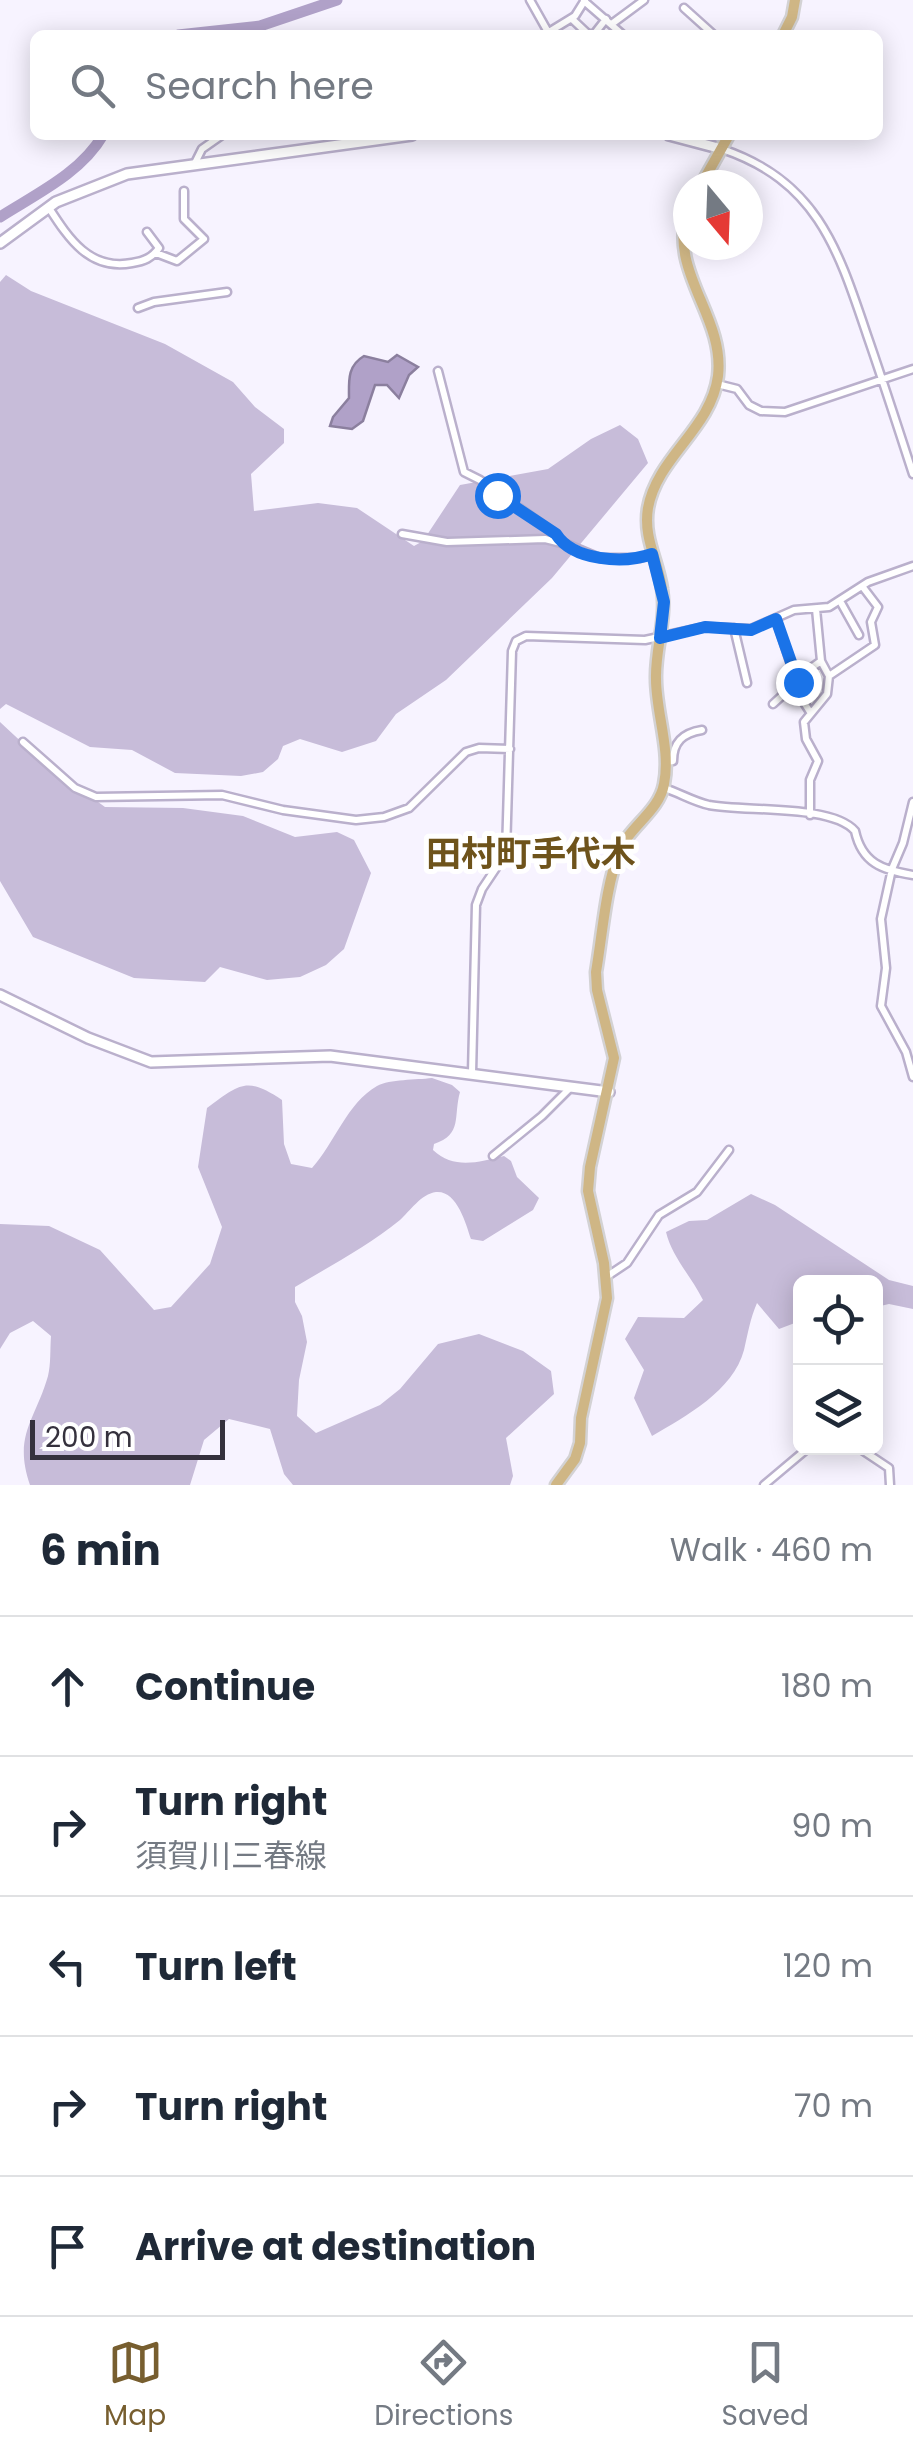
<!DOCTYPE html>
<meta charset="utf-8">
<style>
body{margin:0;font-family:Poppins,"Noto Sans JP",sans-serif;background:#f6f6f7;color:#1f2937}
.controls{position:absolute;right:30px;bottom:30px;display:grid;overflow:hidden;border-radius:15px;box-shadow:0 5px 25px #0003}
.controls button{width:90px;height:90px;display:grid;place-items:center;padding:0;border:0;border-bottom:2px solid #e0e1e3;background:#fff;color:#1f2937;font:50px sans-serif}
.compass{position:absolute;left:673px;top:170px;width:90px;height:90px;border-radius:50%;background:#fff;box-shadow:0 5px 25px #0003;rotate:161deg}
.scale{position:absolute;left:30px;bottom:25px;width:195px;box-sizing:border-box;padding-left:10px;border:5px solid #35313d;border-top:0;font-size:28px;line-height:35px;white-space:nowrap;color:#35313d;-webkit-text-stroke:8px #fff;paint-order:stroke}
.stop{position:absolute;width:30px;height:30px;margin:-22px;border:8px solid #1a73e8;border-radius:50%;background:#fff}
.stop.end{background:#1a73e8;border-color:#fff;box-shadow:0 2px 10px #0008}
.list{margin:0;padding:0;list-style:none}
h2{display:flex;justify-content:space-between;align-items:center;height:130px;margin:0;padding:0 40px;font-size:42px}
h2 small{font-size:32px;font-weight:400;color:#747a83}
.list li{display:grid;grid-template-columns:65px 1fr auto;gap:30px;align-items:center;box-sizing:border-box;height:140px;padding:0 40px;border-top:2px solid #e0e1e3}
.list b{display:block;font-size:38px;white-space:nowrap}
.list p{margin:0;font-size:32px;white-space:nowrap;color:#747a83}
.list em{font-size:32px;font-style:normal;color:#747a83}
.icon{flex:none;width:55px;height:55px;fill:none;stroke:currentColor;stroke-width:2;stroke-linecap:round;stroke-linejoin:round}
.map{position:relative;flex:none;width:913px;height:1485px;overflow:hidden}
.search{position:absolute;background:#fff;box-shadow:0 5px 25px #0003;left:30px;right:30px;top:30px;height:110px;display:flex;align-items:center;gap:25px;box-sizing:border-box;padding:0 35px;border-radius:15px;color:#747a83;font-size:38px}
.sheet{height:830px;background:#fff}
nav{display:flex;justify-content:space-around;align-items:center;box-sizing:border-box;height:140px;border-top:2px solid #e0e1e3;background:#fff;font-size:28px;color:#747a83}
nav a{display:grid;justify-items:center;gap:5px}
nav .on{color:#775e2f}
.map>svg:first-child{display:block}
</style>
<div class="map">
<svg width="913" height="1485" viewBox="0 0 913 1485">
<rect width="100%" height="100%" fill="#f7f3ff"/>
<path fill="#c7bcd9" d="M6,275L31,291L165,344L233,382L255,407L284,429V443L251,474L254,511L318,503L357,508L414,546L423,541L460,485L548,469L591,439L620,425L638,439L648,463L552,578L446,680L396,714L376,741L342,752L300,739L283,746L278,759L263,772L241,776L175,773L132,750L90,747L6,704L0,709V282Z
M0,722L43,762L105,807L183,808L243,816L295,837L337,832L354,840L371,873L344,949L326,965L300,977L267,980L220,967L205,982L134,978L33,937L0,881Z
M432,1078L452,1085L460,1092C453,1117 463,1134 434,1144L433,1150C454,1170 479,1162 504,1156L511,1161L517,1177L539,1198L533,1210L483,1241L471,1239C466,1224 457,1190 436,1192C421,1194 410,1211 400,1220C368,1246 330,1266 295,1287V1302L302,1316L307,1342L299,1380L297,1416L316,1433L380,1405L400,1389L438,1344L479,1334L523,1351L551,1371L554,1394L506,1438L513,1476L510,1485H293L284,1474L270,1429L229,1419L204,1440L190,1485H30C13,1435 35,1421 48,1376C51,1364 50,1349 51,1336L33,1321L10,1333L0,1349V1224L49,1226L100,1250L154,1310L171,1307L210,1264L222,1227L198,1167L207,1108C240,1084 246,1076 282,1100L284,1144L291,1164L312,1168C334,1144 347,1103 377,1086C390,1079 416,1080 432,1078Z
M751,1194L775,1205L889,1280L913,1286V1309L889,1304L876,1307V1282H800V1321L779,1329L757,1303C750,1319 748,1333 744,1350C733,1391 686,1416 652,1436L634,1398L644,1370L625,1339L638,1317L684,1318L703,1300C691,1276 672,1257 666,1232L689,1221L707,1220Z"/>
<path fill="#b0a1c8" stroke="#8b7f9e" stroke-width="2.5" d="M397,355L418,367L409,375L399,398L387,385H375L363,421L352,429L330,426L333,417L349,398C349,381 347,366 364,356L388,362Z"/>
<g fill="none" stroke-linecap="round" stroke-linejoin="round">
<path stroke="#b0a1c8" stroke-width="11" d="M178,35L260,26L337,0
M0,217C36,194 81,173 103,135"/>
<defs>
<path id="street" d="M530,0L548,32
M584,1L623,35
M684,8L714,35
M572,19L589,35L595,33L606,19
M613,23L644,0
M544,35L575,16L585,0
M722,149C817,181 838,249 867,335C883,381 898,428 913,474
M195,163L202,149L222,135
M49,208C69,239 90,271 132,263C144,261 152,258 159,248L147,232
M156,253L177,261L204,239L184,219V191
M138,308L154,302L227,292
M438,371L464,472L480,480L556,534L561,542
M717,384L737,389L749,405L761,411L785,412L913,369
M402,534L447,542L545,539L569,545L600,558H640L652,554
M840,601L859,635
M816,609L821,661L829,676
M776,619L803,701L810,712
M734,628L747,683
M796,679L821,661
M773,704L797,682
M23,742L75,788L96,797L222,795L283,810L356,820L384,817L409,808L466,752L479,748L510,749
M666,762L673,761C673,742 683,733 702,730
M664,788C680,793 692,801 709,805C743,812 832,804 855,831C862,863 882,870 913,875
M913,802L903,843L892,869L881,919L886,968L881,1006L906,1052L913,1077
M810,815V780L818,761L806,739L804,722L827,694L829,676L875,645L871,622L878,607L862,586
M472,1073L476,905L482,889L506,853L512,651L516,641L526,636L645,640L705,627L751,629L794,610L829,607L868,582L913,566
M493,1156L542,1116L570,1088
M606,1277L627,1263L659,1215L697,1192L729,1150
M859,1448L889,1468L890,1485
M764,1485L808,1448"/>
<path id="secondary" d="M669,135L722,149
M0,243L56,202L127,174L412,135
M0,995L88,1038L151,1062L330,1056L609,1092"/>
<path id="primary" d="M783,35L792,17L795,0
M701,185L729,135
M556,1485L575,1459L580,1443L581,1418L607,1298L604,1263L588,1191L590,1167L614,1058L597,990L596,972C602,937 606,884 619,853C628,827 659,812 664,784C671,750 656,713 656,679C655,649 667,619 662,589C658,560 643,538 648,508C657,457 711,429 718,376C725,315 667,272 688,209"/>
</defs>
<use href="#street" stroke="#bab0cc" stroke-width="11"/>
<use href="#secondary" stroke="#bab0cc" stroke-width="14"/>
<use href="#primary" stroke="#d3d2d4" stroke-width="15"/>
<use href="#street" stroke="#fff" stroke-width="6"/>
<use href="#secondary" stroke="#fff" stroke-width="9"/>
<use href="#primary" stroke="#cfb685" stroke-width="10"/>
</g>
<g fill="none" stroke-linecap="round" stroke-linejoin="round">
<path stroke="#1a73e8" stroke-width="12" d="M497,495L556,534C573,561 624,564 652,554L664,602L660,638L705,627L751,630L776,619L798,682"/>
</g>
<g text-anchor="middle" stroke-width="10" stroke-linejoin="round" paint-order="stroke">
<g font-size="35" font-weight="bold" fill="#6e531b" stroke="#fff">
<text x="531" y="866">田村町手代木</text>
</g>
</g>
</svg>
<div class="controls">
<button><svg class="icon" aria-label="locate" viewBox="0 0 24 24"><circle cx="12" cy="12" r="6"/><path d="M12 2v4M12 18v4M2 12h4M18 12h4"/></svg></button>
<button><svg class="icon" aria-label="layers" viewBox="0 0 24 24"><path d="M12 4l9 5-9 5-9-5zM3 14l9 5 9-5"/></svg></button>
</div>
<svg class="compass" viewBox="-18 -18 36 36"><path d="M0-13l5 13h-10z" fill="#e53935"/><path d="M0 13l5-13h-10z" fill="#747a83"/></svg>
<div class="scale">200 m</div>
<div class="stop" style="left:497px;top:495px"></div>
<div class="stop end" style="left:798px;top:682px"></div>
<div class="search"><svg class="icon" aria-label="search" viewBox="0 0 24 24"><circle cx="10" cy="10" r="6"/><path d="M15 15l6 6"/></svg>Search here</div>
</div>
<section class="sheet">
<h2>6 min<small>Walk · 460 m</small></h2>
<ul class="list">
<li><svg class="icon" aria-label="ahead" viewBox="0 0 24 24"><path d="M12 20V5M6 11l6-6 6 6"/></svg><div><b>Continue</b></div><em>180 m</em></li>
<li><svg class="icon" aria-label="right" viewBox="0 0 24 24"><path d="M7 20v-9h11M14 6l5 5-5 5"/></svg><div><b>Turn right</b><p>須賀川三春線</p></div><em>90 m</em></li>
<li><svg class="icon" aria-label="left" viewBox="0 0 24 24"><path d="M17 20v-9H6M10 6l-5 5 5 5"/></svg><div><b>Turn left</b></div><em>120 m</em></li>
<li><svg class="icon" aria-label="right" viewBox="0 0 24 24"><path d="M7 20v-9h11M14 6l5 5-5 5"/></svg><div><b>Turn right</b></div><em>70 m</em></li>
<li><svg class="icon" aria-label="arrive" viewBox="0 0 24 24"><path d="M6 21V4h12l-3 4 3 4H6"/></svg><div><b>Arrive at destination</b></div></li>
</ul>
</section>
<nav>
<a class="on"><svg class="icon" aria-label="map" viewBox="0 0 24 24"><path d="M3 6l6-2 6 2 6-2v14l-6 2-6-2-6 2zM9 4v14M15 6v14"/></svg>Map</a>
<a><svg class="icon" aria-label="directions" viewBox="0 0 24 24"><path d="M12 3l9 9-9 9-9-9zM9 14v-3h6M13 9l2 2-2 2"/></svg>Directions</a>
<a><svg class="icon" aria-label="saved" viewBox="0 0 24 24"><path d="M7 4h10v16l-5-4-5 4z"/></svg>Saved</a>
</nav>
